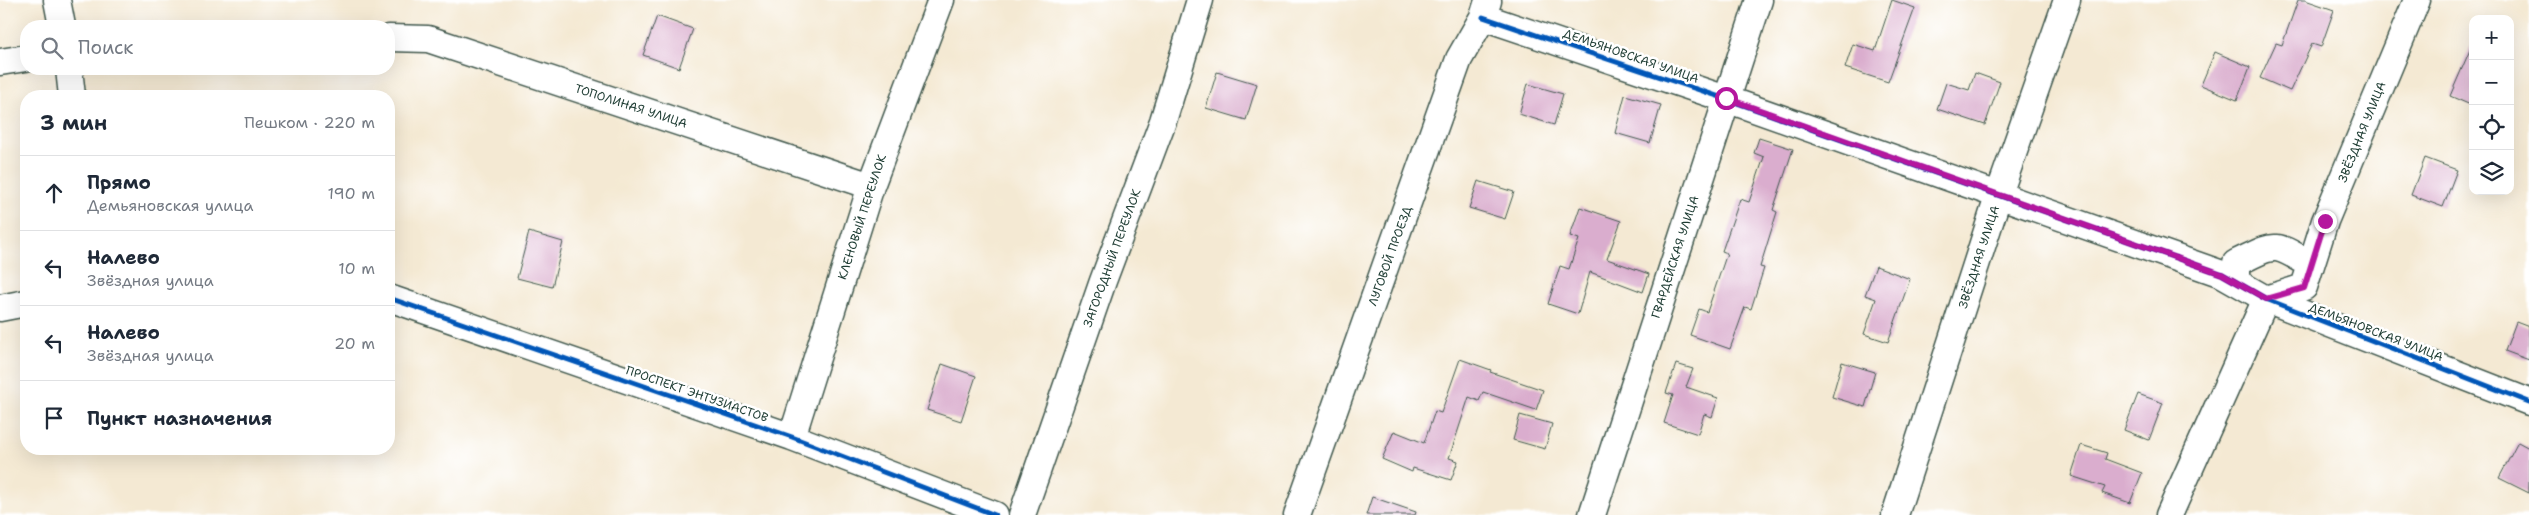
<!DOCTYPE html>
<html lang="ru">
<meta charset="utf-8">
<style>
body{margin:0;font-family:"Shantell Sans",sans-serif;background:#f6f6f7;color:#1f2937}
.controls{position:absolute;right:15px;top:15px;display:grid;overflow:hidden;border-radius:10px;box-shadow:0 5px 20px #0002}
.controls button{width:45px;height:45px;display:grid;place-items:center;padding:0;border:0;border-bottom:1px solid #e0e1e3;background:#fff;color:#1f2937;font:25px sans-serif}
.stop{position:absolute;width:15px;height:15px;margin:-11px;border:4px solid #b5179e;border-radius:50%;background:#fff}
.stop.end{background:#b5179e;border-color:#fff;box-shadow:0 1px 5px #0008}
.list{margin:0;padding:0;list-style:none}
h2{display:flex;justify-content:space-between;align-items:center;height:65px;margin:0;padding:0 20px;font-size:21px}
h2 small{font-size:16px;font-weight:400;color:#747a83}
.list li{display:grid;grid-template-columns:32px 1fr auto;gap:15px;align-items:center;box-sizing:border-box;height:75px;padding:0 20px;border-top:1px solid #e0e1e3}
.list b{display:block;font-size:19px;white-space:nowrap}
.list p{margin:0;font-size:16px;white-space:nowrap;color:#747a83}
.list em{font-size:16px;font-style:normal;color:#747a83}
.icon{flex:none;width:28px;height:28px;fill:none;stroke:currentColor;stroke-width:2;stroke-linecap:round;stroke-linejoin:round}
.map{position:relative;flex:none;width:2529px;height:515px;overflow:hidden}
.search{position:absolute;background:#fff;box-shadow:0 5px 20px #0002;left:20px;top:20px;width:375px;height:55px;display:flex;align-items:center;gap:12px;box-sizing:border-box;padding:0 18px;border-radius:20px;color:#747a83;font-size:19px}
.panel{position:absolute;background:#fff;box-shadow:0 5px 20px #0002;left:20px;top:90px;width:375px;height:365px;border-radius:20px}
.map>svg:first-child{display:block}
</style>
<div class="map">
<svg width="2529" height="515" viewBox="0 0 2529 515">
<rect width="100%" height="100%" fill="#fff"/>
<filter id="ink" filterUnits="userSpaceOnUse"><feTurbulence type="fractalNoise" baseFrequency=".02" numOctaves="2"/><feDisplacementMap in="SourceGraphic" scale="10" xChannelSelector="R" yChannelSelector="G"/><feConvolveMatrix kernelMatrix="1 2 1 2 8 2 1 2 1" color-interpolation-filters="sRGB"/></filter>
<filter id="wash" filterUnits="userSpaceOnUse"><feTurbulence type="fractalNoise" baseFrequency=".0096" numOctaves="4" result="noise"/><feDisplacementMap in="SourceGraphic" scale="20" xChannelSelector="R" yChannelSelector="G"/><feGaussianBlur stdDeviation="1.12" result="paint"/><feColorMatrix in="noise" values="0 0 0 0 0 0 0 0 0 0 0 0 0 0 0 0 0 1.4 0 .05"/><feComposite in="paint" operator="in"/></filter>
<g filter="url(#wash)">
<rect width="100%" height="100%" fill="#f4e9d3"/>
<g id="blocks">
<path fill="#daadce" d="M1892,0L1915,8L1888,82L1845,68L1853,44L1875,51Z
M2298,0H2305L2334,10L2321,47L2312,44L2290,91L2260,78L2276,43L2282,45Z
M657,16L693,29L679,68L643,55Z
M2473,43V106L2450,96Z
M2215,52L2250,67L2237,100L2201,85Z
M1217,72L1257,84L1246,120L1206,108Z
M1975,73L2000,82L1985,125L1937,109L1946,83L1969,90Z
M1528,84L1563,94L1554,125L1519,114Z
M1625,95L1661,105L1650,143L1615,133Z
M1759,138L1793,149L1773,210L1777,212L1760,267L1764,268L1751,309L1745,307L1730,349L1690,335L1699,309L1707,312L1727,253L1722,251L1740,199L1749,202L1764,157L1754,153Z
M2425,158L2457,170L2443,207L2411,195Z
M1478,181L1514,192L1505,219L1469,208Z
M1580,207L1621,221L1607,259L1649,274L1643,292L1590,272L1578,314L1548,304L1560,266L1569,269L1579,239L1570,236Z
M529,232L563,242L552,287L517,278Z
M1876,266L1910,279L1888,342L1864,334L1876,299L1865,295Z
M2516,322L2529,327V360L2505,351Z
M1460,359L1491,370L1490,372L1543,390L1536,410L1483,392L1479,401L1469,397L1449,458L1458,461L1451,480L1413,468L1412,472L1382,459L1394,431L1424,443L1435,411L1441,413Z
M1842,362L1875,372L1865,407L1832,397Z
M942,364L976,376L961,421L927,410Z
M1676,364L1693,369L1686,387L1718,398L1712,417L1704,414L1698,434L1664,423L1673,395L1666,393Z
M2138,394L2163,403L2149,440L2124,430Z
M1520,415L1552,424L1545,449L1513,440Z
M2518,442L2529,448V493L2499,478Z
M2081,445L2107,453L2105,459L2142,473L2130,503L2102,493L2105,487L2071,476Z
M1372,497L1416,512L1415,515H1366Z"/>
</g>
</g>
<g filter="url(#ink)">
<use href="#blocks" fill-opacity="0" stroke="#3f574c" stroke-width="1"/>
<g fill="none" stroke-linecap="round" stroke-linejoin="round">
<defs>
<path id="minor" d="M57,0L62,26
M1483,17L1726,99L2222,274L2266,299L2529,402
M389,38L428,39L871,186
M0,62L26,58
M69,69L72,96
M2236,281V263C2276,244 2272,241 2311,265
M389,298L792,437L995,515
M0,308L26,303
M792,437L871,186L941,0
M1022,515L1103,281L1163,121L1200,0
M1297,515L1459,59L1483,17L1488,1
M1592,515L1759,0
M1895,515L1999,194L2067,0
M2169,515L2266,299L2304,287L2325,221L2417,0"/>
</defs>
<use href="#minor" stroke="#3f574c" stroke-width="29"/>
<use href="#minor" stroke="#fff" stroke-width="26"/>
<defs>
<path id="cycleway" d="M1483,17L1726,99L2222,274L2266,299L2529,402
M389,298L792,437L995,515"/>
</defs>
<use href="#cycleway" stroke="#fff" stroke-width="8"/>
<use href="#cycleway" stroke="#0057b8" stroke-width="5"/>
</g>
</g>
<g fill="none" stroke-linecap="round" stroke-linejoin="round" filter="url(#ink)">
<path stroke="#b5179e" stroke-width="6" d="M1726,98L2222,274L2266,299L2304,288L2325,221"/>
</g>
<g text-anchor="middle" stroke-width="5" stroke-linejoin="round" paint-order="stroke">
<g font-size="12" fill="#1f3d34" stroke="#fff">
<text transform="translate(1631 56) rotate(19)" y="4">ДЕМЬЯНОВСКАЯ УЛИЦА</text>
<text transform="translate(631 106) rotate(18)" y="4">ТОПОЛИНАЯ УЛИЦА</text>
<text transform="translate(2362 132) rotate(-68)" y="4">ЗВЁЗДНАЯ УЛИЦА</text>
<text transform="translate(862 217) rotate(-72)" y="4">КЛЕНОВЫЙ ПЕРЕУЛОК</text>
<text transform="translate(1390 256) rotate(-70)" y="4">ЛУГОВОЙ ПРОЕЗД</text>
<text transform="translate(1675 257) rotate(-72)" y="4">ГВАРДЕЙСКАЯ УЛИЦА</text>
<text transform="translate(1979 257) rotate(-72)" y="4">ЗВЁЗДНАЯ УЛИЦА</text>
<text transform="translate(1112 258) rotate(-70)" y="4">ЗАГОРОДНЫЙ ПЕРЕУЛОК</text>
<text transform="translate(2376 332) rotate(21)" y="4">ДЕМЬЯНОВСКАЯ УЛИЦА</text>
<text transform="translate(697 394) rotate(19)" y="4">ПРОСПЕКТ ЭНТУЗИАСТОВ</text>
</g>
</g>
</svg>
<div class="controls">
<button>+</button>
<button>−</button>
<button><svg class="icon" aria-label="locate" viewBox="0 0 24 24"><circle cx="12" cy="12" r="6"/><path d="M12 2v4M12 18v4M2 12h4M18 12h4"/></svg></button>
<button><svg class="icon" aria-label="layers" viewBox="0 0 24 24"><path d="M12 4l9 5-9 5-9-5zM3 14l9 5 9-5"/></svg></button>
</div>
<div class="stop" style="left:1726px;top:98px"></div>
<div class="stop end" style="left:2325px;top:221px"></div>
<div class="search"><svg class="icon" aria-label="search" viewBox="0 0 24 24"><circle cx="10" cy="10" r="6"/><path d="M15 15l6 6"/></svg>Поиск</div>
<section class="panel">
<h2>3 мин<small>Пешком · 220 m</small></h2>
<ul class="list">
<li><svg class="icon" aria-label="ahead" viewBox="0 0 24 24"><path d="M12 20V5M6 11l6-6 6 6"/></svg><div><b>Прямо</b><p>Демьяновская улица</p></div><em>190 m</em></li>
<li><svg class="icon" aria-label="left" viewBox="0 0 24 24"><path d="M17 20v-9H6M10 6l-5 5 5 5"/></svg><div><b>Налево</b><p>Звёздная улица</p></div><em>10 m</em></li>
<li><svg class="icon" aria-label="left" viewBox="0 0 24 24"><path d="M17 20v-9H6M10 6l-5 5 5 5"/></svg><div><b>Налево</b><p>Звёздная улица</p></div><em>20 m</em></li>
<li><svg class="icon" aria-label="arrive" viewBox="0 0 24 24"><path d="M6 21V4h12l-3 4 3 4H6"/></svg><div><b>Пункт назначения</b></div></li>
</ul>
</section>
</div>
